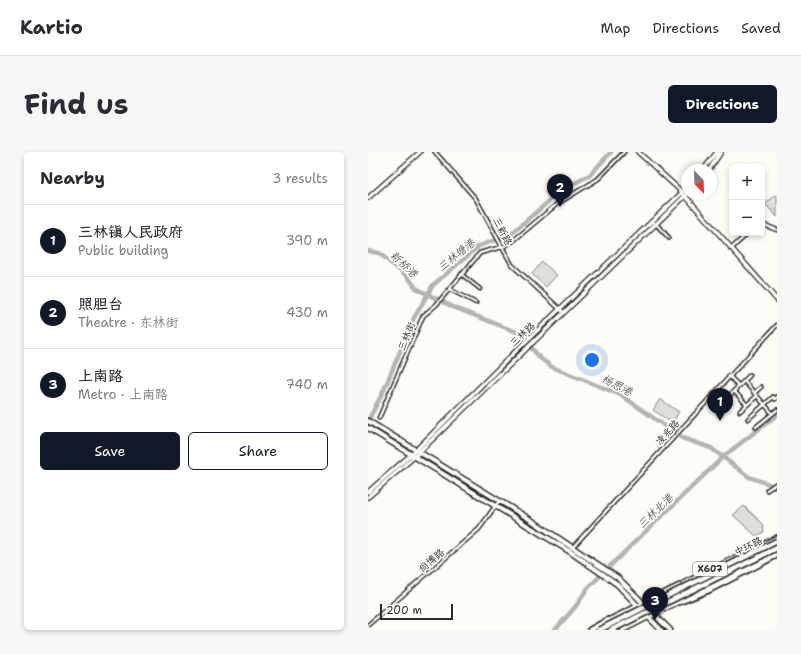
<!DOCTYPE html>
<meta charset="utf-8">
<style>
body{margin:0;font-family:"Shantell Sans","LXGW WenKai TC",sans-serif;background:#f7f7f7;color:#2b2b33}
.controls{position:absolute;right:12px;top:12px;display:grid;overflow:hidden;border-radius:6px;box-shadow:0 2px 6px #0003}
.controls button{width:36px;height:36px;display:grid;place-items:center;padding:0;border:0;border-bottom:1px solid #e1e1e2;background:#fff;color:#2b2b33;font:20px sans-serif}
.compass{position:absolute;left:313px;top:12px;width:36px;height:36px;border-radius:50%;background:#fff;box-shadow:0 2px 6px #0003;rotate:157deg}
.scale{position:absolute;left:12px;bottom:10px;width:73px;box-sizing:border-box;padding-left:4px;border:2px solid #2b2b2b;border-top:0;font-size:11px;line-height:14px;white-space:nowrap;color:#2b2b2b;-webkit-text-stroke:3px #fdfcf7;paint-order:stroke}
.you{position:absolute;left:224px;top:208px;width:14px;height:14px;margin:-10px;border:3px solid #fff;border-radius:50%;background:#1a73e8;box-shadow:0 0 0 6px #1a73e833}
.badge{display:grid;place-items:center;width:26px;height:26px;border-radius:50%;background:#111827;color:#fff;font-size:13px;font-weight:700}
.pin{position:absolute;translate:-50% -33px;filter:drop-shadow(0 1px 2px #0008)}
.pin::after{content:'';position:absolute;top:21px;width:14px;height:12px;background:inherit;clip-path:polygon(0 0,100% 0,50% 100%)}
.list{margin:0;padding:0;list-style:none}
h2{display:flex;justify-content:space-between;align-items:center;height:52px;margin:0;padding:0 16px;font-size:17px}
h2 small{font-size:13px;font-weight:400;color:#7c7c81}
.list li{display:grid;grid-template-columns:26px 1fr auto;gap:12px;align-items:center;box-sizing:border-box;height:72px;padding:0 16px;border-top:1px solid #e1e1e2}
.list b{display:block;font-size:15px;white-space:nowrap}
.list p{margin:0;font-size:13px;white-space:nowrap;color:#7c7c81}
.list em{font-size:13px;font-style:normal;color:#7c7c81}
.actions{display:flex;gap:8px;padding:12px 16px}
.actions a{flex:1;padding:9px 0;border:1px solid #111827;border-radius:6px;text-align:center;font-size:14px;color:#111827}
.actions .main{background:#111827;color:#fff}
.map{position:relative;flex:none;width:409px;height:478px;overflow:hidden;border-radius:6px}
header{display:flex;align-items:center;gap:24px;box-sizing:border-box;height:56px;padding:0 20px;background:#fff;border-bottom:1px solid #e1e1e2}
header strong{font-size:19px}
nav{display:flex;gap:22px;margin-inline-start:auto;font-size:14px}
.intro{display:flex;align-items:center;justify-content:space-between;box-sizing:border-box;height:96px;padding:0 24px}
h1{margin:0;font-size:28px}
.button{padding:10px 18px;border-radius:6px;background:#111827;color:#fff;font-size:14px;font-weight:700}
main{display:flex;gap:24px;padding:0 24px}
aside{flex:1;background:#fff;border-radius:6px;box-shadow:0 2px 6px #0003}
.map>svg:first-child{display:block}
</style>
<header>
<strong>Kartio</strong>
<nav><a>Map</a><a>Directions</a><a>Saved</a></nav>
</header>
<div class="intro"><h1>Find us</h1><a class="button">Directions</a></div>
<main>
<aside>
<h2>Nearby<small>3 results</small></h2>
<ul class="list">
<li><span class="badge">1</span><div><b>三林镇人民政府</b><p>Public building</p></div><em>390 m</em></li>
<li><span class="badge">2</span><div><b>照胆台</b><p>Theatre · 东林街</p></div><em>430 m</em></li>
<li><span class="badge">3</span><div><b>上南路</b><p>Metro · 上南路</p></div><em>740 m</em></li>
</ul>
<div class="actions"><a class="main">Save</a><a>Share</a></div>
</aside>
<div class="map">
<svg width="409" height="478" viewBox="0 0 409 478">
<defs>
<pattern id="park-crowns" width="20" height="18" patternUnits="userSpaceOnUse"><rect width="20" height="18" fill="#dfdeda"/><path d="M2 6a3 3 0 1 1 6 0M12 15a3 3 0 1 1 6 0" fill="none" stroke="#c0bfbb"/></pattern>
</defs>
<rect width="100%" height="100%" fill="#fdfcf7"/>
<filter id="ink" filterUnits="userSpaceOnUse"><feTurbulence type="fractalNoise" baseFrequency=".025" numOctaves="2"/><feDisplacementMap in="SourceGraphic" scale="8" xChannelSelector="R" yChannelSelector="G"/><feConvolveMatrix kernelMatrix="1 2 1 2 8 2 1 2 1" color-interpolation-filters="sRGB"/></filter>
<g filter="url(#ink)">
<path fill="#dfdeda" stroke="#858482" d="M174,110L189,123L178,135L164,122Z
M292,247L311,260L304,271L285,258Z
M376,354L395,372L396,380L388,384L365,363Z"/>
<path fill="url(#park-crowns)" stroke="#858482" d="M408,43L409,44V65L397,52Z"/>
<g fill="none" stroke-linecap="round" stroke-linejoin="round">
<path stroke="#b5b4b1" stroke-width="4.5" d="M0,99L11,101L40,125L48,136L59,142L85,155L151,181L172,206L184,215L253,243L314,286L343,296L381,325L409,335
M0,269L15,240L46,166L65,133L111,94L143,82L194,38L222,23L243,0
M187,478L208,454L219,437L246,410L356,304L409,263"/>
<defs>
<path id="pedestrian" d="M93,122L112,137
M81,137L108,151"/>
<path id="minor" d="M67,0L108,47L144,113L195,160
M287,71L301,86
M394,72L409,78
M363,97L380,81
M361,224L371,234
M376,229L404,261
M366,239L379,253
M386,241L393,235
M360,245L382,223
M372,259L389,244
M11,266L55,164L68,153L112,101L137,94L145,89L189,52L230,27L256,0
M380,267L405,245L407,247L409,245
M388,275L409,258
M399,338L409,331
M204,396L409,173
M0,473L111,377L131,349"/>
<path id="tertiary" d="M270,0L314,40L409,148
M0,46L52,0"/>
<path id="secondary" d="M335,18L349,0
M341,18L353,0
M0,340L47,299L154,193L319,36
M0,345L46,305L319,42"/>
<path id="primary" d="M0,269L163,368L250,426L302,478
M0,276L201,399L249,432L293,478
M329,441L409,400
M237,470L321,429
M255,478L312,449"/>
<path id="trunk" d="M319,430L409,386
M311,450L341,438L409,403
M222,478L240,468"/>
</defs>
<use href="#pedestrian" stroke="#2b2b2b" stroke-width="5"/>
<use href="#minor" stroke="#2b2b2b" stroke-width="5.5"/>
<use href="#tertiary" stroke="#2b2b2b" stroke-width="6"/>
<use href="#secondary" stroke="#2b2b2b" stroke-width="6"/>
<use href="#primary" stroke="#2b2b2b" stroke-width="7"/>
<use href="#trunk" stroke="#2b2b2b" stroke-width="8"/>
<use href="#pedestrian" stroke="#fdfcf7" stroke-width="2"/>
<use href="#minor" stroke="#fdfcf7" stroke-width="2.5"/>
<use href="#tertiary" stroke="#fdfcf7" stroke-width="3.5"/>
<use href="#secondary" stroke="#fdfcf7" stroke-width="3.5"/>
<use href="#primary" stroke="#fdfcf7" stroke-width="4"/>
<use href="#trunk" stroke="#fdfcf7" stroke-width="4.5"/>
<defs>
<path id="trunk-bridge" d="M231,478L409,389
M243,478L409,396"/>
</defs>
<use href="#trunk-bridge" stroke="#2b2b2b" stroke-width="8" stroke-linecap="butt"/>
<use href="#trunk-bridge" stroke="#fdfcf7" stroke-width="4.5"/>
</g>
</g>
<g text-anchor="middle" stroke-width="3.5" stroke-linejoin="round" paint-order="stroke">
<rect fill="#fdfcf7" stroke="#6a6a68" stroke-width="1" x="325" y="410" width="34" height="14" rx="3"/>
<g font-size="9" font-weight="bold" fill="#2b2b2b">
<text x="342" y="420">X607</text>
</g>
<g font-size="10" fill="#2b2b2b" stroke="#fdfcf7">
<text transform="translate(135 79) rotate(63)" y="4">三新路</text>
<text transform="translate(154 182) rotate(-43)" y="4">三林路</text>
<text transform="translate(38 184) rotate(-68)" y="4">三林街</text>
<text transform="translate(299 280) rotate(-48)" y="4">凌兆路</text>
<text transform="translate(380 394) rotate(-27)" y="4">中环路</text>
<text transform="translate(63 408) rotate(-41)" y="4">尚博路</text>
</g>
<g font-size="11" font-style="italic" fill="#5b5b5a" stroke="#fdfcf7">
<text transform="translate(88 103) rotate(-39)" y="4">三林塘港</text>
<text transform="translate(36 112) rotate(43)" y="4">新桥港</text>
<text transform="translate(249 233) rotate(27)" y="4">杨思港</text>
<text transform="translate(287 359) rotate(-44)" y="4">三林北港</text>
</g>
</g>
</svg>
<div class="controls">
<button>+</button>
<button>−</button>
</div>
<svg class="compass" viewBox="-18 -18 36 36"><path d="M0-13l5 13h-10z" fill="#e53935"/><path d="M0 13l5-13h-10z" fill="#7c7c81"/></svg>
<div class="scale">200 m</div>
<div class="you"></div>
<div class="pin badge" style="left:352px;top:269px">1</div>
<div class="pin badge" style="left:192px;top:55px">2</div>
<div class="pin badge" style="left:287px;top:468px">3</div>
</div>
</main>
